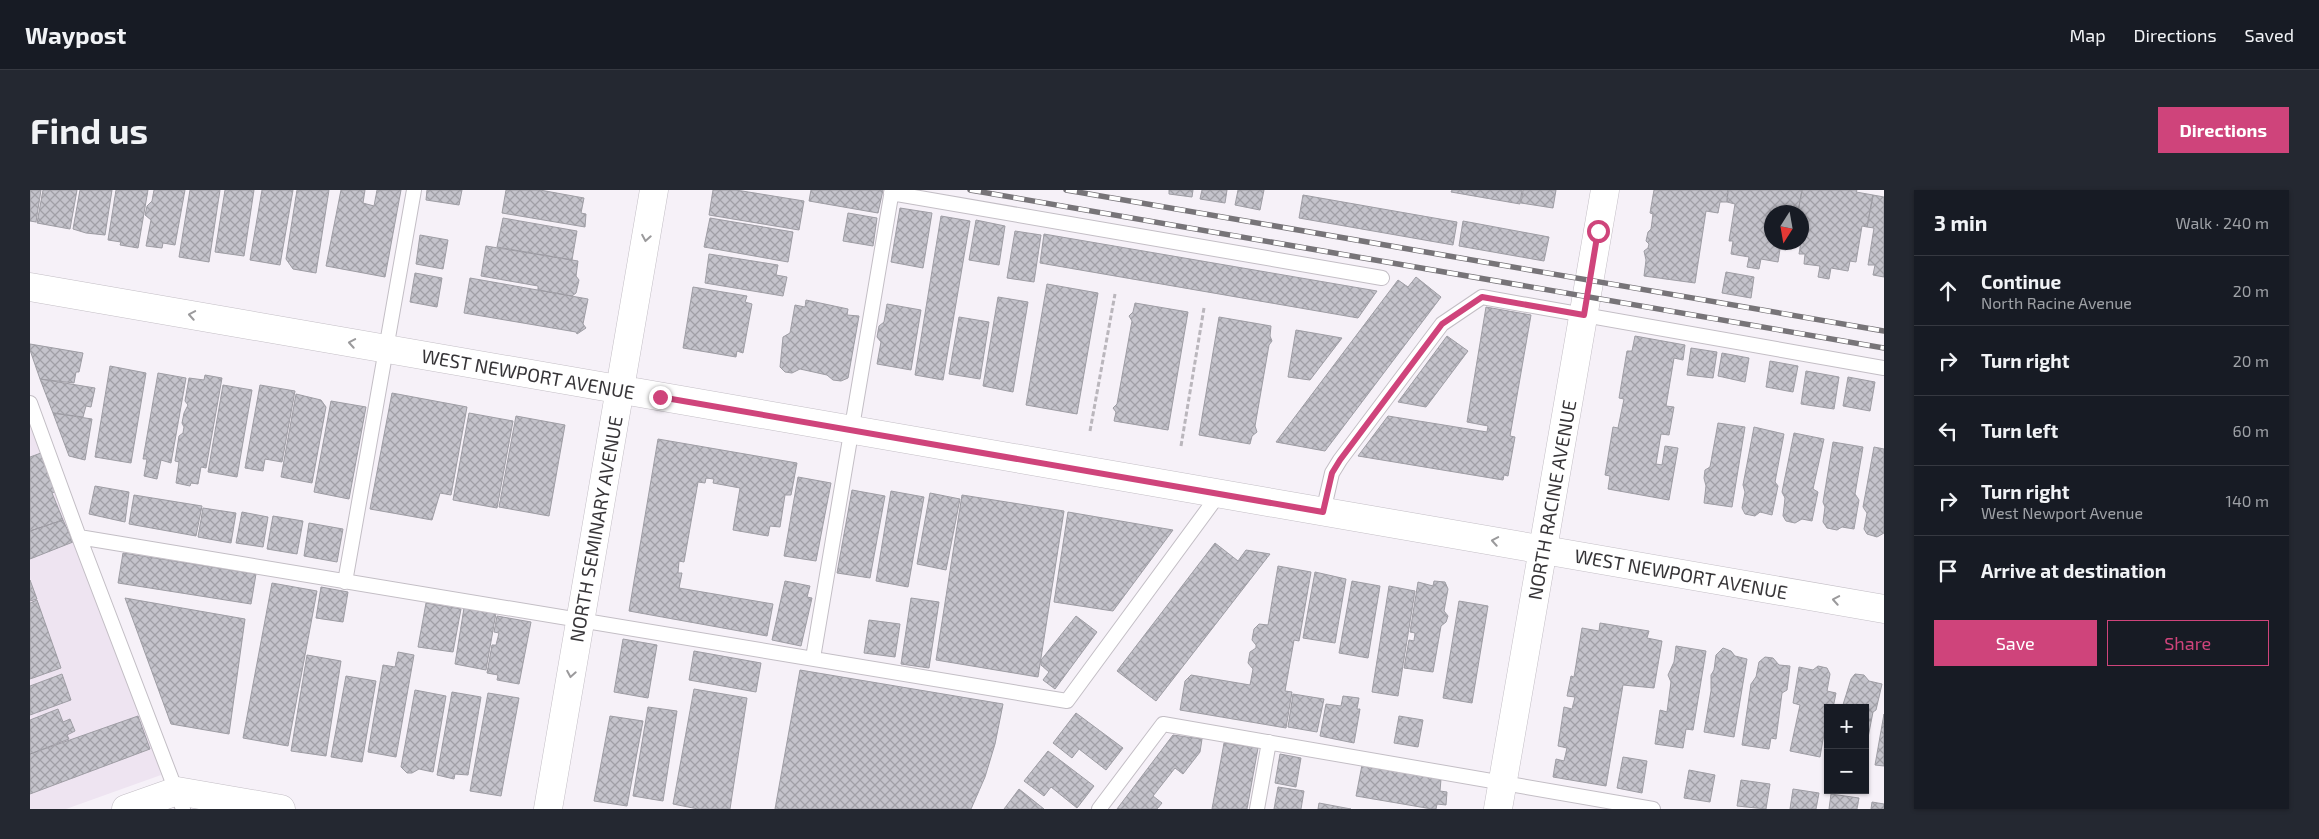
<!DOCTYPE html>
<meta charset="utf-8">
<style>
body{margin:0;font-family:"Exo 2",sans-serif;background:#242831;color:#f1f3f6}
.controls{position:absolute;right:15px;bottom:15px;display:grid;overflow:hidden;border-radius:0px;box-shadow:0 1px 4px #0004}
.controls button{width:45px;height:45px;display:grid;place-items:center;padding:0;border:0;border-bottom:1px solid #363941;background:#171b24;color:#f1f3f6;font:25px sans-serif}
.compass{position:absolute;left:1734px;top:15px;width:45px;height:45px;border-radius:50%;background:#171b24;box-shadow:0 1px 4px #0004;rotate:191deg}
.stop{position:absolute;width:15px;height:15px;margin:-11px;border:4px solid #cf447b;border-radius:50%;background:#fff}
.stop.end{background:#cf447b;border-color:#fff;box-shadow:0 1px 5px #0008}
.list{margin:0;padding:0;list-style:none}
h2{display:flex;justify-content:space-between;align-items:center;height:65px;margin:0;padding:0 20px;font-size:21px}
h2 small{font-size:16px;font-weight:400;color:#9ea1a6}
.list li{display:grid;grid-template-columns:32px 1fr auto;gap:15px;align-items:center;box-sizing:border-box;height:70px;padding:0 20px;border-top:1px solid #363941}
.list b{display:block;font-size:19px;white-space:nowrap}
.list p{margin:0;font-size:16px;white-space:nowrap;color:#9ea1a6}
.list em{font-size:16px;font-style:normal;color:#9ea1a6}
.actions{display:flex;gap:10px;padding:15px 20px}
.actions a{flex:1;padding:11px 0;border:1px solid #cf447b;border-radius:0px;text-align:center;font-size:18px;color:#cf447b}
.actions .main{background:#cf447b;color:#fff}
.icon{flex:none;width:28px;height:28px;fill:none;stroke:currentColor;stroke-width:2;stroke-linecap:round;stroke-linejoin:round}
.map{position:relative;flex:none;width:1854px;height:619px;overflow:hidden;border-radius:0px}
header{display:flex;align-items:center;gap:30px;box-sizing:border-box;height:70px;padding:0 25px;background:#171b24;border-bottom:1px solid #363941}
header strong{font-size:24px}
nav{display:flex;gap:28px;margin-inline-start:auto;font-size:18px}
.intro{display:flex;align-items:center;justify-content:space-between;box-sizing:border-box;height:120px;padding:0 30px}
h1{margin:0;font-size:35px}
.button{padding:12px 22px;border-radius:0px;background:#cf447b;color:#fff;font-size:18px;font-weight:700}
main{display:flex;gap:30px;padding:0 30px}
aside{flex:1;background:#171b24;border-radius:0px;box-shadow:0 1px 4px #0004}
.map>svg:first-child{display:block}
</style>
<header>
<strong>Waypost</strong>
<nav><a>Map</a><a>Directions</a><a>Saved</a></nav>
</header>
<div class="intro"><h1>Find us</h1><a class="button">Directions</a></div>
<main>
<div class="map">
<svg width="1854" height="619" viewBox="0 0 1854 619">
<defs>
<pattern id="building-cross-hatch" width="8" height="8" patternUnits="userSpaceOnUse" patternTransform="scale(1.25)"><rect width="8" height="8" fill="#c4c3cb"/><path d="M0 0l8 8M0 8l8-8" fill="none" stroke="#a09fa6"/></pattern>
</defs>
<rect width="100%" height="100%" fill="#f6f1f8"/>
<path fill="#eee4f1" d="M0,223L125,561L131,585L36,619H0Z"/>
<path fill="url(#building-cross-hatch)" stroke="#9e9da4" d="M0,0H11L6,32L0,31Z
M13,0H47L40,39L7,33Z
M50,0H82L75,45L56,43L43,39Z
M86,0H118L108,58L90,55L91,52L78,50Z
M124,0H155L145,55L133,53L132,58L116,56L121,30L115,25L117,16L122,11Z
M160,0H190L179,72L149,67Z
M195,0H224L214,66L185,62Z
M232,0H263L250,75L220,70Z
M267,0H299L286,83L263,79L256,69Z
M311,0H335L333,13L344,16L347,0H371L355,87L296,76Z
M397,0H432L429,15L396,10Z
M476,0H510L554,8L551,23L556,24L555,37L472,23Z
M683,0H706L774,11L769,40L679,25Z
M781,0H853L848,23L779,11Z
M1139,0H1163L1162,7L1139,4Z
M1172,0H1197L1195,13L1170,9Z
M1208,0H1234L1230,20L1205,15Z
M1422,0H1492L1490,14L1421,2Z
M1493,0H1526L1523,18L1491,13Z
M1624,0H1698L1697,12H1690L1688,23L1676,21L1665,93L1614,86L1616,70L1614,61L1618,58L1619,54L1616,51L1618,42L1621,39L1623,24L1620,23Z
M1698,0H1772L1768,22H1742V52H1757L1756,60L1750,59L1748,72L1731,69L1729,79L1717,77L1719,67L1701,64L1703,51H1699L1705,14L1697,12Z
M1772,0H1827L1826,2L1843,5L1837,37L1832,36L1826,72L1820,71L1818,81L1801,78L1799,89L1788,87L1790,76L1774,74L1775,64H1769L1775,27L1772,26V22H1768Z
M1273,5L1427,32L1423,55L1269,28Z
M1843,5L1854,7V87L1843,85L1845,75H1838L1844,38L1837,37Z
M870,18L902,23L893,78L861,72Z
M818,23L847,28L843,56L813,51Z
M911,26L940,31L913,190L885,185Z
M473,28L547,41L542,70L467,57Z
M680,28L763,42L758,72L674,57Z
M946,30L975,36L969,75L939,70Z
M1433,31L1519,47L1514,71L1429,56Z
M985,41L1011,45L1004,92L977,88Z
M1014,44L1347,101L1328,128L1010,73Z
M390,45L418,50L413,79L386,74Z
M456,56L548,71L546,86L549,90L546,103L542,106L508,100V96L451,86Z
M679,64L748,75L746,85L757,87L753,106L675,93Z
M1696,82L1724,87L1721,108L1692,103Z
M385,83L412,88L407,117L380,112Z
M1386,87L1411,107L1295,261L1246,252L1368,90L1378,97Z
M440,88L558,109L553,134L556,138L547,144L546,142L434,123Z
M1017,94L1068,103L1047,224L996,215Z
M663,97L717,106L715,112L722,114L713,163L707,161L706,167L653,158Z
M968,107L998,112L983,202L953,196Z
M776,110L818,119L817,125L829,126L818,188L811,191L803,190L797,185L770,179L762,183L755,182L750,177L753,147L760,143L765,115L775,117Z
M1105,113L1158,122L1138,240L1084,231L1086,222L1083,218L1087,214L1102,131L1099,126L1103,122Z
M857,114L891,120L881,180L847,174L851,152L847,147L849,136L854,132Z
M1456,117L1501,125L1480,246L1485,247L1478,286L1474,285L1473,290L1328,266L1358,226L1457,242L1458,236L1437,232Z
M929,127L959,132L950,189L919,184Z
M1189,127L1241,136L1240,146L1242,151L1239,155L1225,236L1227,242L1222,246L1220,254L1169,245Z
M1266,140L1312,148L1280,190L1258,187Z
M1417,146L1438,161L1396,217L1368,212Z
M1605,146L1655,155L1653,170L1644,168L1636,216L1644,217L1639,245L1631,244L1626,274L1632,275L1635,256L1648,258L1639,310L1578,299L1580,286L1575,285L1583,237L1588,238L1594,209L1589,208L1597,161H1602Z
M0,154L53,163L49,182H46L44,193L10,189L0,160Z
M1661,158L1687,162L1683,188L1657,185Z
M1692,163L1719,168L1715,192L1688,186Z
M1740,171L1768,176L1763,202L1736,197Z
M80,176L116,183L101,273L65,267Z
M1776,181L1809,187L1804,219L1771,214Z
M128,183L156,188L141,273L131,270L127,289L114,286L117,269H113Z
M175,185L192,188L176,278L171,277L168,294L161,293L160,296L146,293L149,272L145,271L149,246L153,243L154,237L152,233L154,223L158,215L155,211L159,188L174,190Z
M1818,187L1845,192L1840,221L1813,216Z
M10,189L65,198L61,217L56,216L53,227L23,223Z
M193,195L222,200L207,287L178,282Z
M230,195L265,201L252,272L235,269L233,281L215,278Z
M362,203L437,217L421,305L410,303L402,330L340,319Z
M266,204L291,210L296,217L282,293L251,287Z
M301,211L336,217L319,309L284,302Z
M23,223L62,229L55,270L39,266Z
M439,223L483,231L467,318L423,310Z
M486,226L535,235L519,326L469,317Z
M1688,233L1715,237L1702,317L1674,313L1676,296L1674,288L1675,280L1680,277Z
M1724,237L1754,244L1745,292L1748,296L1742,325L1730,322L1725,326L1715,324L1712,318L1715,302L1713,295Z
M1764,243L1794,249L1783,299L1788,302L1782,331L1772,329L1765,333L1756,331L1753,326L1755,308L1752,302Z
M628,249L767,273L761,305H755L750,337L740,336L738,346L703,340L710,298L683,293L684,289L676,288L675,293L668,292L654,372L649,371L648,383H652L649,398L743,414L737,446L599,421Z
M1803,252L1833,257L1825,304L1829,310L1824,339L1812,337L1807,340L1797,338L1793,332L1795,317L1793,312Z
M1844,257L1854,259V343L1847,347L1837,344L1834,339L1837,323L1833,317Z
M11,263L27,301L22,303L33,330L0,341V267Z
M768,287L801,293L786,371L754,366Z
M65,296L99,302L95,332L59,324Z
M822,300L855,306L840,388L807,383Z
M861,301L894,307L878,397L846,391Z
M900,303L930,309L916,380L887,374Z
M104,305L172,316L166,346L99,334Z
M932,305L1034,321L1008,487L906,470Z
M173,318L206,323L201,353L168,347Z
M212,322L238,327L233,357L206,353Z
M1038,322L1143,340L1083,421L1024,412Z
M243,326L273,331L267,364L237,359Z
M33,330L43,352L0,369V341Z
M279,333L313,339L307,372L274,366Z
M1185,353L1208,371L1216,360L1240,364L1126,511L1087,481Z
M93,363L226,384L221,414L88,393Z
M1248,376L1281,382L1269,451L1264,450L1255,501L1262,502L1256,538L1150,520L1155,491L1161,485L1220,495L1223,479L1218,473L1220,462L1226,458V455L1222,450L1224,439L1229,434L1238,435Z
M1285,382L1316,389L1305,453L1273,448Z
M0,390L7,409L0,411Z
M755,391L780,396L777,407L782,408L771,456L742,450Z
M1322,391L1350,396L1338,468L1309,463Z
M1404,391L1415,392L1418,399L1414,421L1418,426L1416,432L1411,436L1403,482L1374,478L1379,450L1384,451L1385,443L1380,442L1388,392L1403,396Z
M242,393L287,401L258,556L213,548Z
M1359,396L1385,401L1368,506L1342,502Z
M291,397L318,402L313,432L286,428Z
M95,408L215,429L199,544L141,534Z
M881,408L909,412L899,478L871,474Z
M7,410L31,478L0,489V413Z
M1429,411L1458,416L1442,513L1413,508Z
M396,413L431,419L423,462L388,457Z
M434,418L466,423L456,480L425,474Z
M467,426L501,432L489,494L467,490L468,485L457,483L462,455H466L469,443L464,442Z
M1046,426L1067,442L1025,499L1013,490L1019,482L1011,475V470Z
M839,430L870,434L865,467L834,463Z
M1570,433L1619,441L1617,448L1632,451L1624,498L1593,495L1576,596L1523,587L1526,569L1534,571L1537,558L1528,556L1534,517L1542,519L1545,507L1537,506L1541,486L1544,487L1552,438L1569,441Z
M593,449L627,455L618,508L584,502Z
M1646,456L1676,461L1663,540L1656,539L1653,558L1625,554L1630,520L1637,522L1641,492L1638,485L1644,472Z
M1693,458L1701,461L1705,466L1717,469L1704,547L1674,542L1681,501V485L1684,480L1686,465Z
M664,461L731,473L726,502L659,490Z
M368,462L384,465L366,567L338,562L353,475L365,477Z
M277,465L311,471L296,566L261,561Z
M1735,467L1743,468L1749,475L1760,476L1757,500L1752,503L1746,549L1741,548L1739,559L1712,555L1721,494L1726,487L1729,472Z
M1788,476L1797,478L1800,484L1797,501L1806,503L1803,518H1798V535L1795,538L1790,567L1760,561L1770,515L1763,513L1769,477L1783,480Z
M770,480L973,514L965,554L955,587L941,619H745Z
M32,484L41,510L0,525V496Z
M1825,484L1834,485L1839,491L1852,494L1846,520L1843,522L1835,563V518H1812L1821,489Z
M316,486L346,491L332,572L301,567Z
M664,499L717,508L700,619H668L643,614Z
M385,500L416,506L403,582L389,579L382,583H377L371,577Z
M422,502L451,507L438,585L425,584L424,589L407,585Z
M458,503L489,508L471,606L440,601Z
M1263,504L1294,509L1287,542L1258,537Z
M1313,506L1329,508L1327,519H1330L1324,553L1290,546L1296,514L1311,516Z
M618,517L647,521L633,611L603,606Z
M28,519L33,532L40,529L45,541L37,545L39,549L0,564V530Z
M1046,523L1093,558L1076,580L1049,559L1042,568L1023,553Z
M1854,524V576L1845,575Z
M108,526L120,559L0,604V564Z
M580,526L613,531L597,616L564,611Z
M1369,526L1393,530L1388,557L1364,553Z
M1143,545L1172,549L1170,562L1153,584L1145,578L1123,606L1132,613L1127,619H1087Z
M1194,553L1228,558L1217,619H1182Z
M1018,561L1064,596L1047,618L1021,597L1014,606L994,591Z
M1250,564L1271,568L1266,597L1245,593Z
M1593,567L1617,571L1612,603L1587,598Z
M1332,575L1411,589L1410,601L1417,602L1416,615L1407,614L1406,619H1402L1326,606Z
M1659,580L1685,585L1680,612L1654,608Z
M1711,590L1740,594L1736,619L1707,616Z
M1248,597L1274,601L1271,619H1244Z
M989,599L1014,619H974Z
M1763,599L1789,603L1786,619H1760Z
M1801,604L1829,608L1827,619H1799Z
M1842,612L1854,614V619H1841Z
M1289,613L1321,619H1288Z"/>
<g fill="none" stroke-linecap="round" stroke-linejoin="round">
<defs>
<path id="lane" d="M861,3L1352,88
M0,213L49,347L153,619
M1293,322L1302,283L1310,270L1412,134L1452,107L1854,178
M49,347L1037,511L1189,304
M315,392L384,0
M783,468L862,0
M1069,619L1133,534L1623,619
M1227,619L1239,552"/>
<path id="street" d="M0,97L1854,419
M96,619L147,601L251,619
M518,619L624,0"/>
<path id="secondary" d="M1468,619L1575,0"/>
</defs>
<use href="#lane" stroke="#c3bec5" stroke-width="16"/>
<use href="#street" stroke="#c3bec5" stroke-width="29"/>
<use href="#secondary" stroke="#c3bec5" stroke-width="29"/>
<path stroke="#bab6bc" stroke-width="3" stroke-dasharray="5 2.5" stroke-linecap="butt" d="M1060,241L1085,104
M1151,256L1174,118"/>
<use href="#lane" stroke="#fff" stroke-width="14"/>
<use href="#street" stroke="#fff" stroke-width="28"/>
<use href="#secondary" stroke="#fff" stroke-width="28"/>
<defs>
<path id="rail" d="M940,0L1854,158
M1036,0L1854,141"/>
</defs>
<use href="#rail" stroke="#777478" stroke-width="5.5"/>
<use href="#rail" stroke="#fff" stroke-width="4" stroke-dasharray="11" stroke-linecap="butt"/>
</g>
<defs><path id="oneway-chevron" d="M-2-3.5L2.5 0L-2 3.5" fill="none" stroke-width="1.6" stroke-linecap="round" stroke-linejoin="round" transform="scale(1.25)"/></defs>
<g stroke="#9b9a9c">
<use href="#oneway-chevron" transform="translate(616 48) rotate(100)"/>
<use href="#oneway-chevron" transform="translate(162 125) rotate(-170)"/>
<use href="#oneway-chevron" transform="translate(322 153) rotate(-170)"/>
<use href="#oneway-chevron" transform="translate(1465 351) rotate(-170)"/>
<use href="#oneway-chevron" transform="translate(1806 410) rotate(-170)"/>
<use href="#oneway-chevron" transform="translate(541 484) rotate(100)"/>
</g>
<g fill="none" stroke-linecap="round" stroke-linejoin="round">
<path stroke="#cf447b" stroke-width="6" d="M630,207L1293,322L1302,283L1310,270L1412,134L1452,107L1554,125L1568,41"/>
</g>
<g text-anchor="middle" stroke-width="4" stroke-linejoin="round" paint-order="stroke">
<g font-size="19" fill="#373538" stroke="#fff">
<text transform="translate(498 184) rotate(10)" y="7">WEST NEWPORT AVENUE</text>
<text transform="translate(1522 310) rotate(-80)" y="7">NORTH RACINE AVENUE</text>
<text transform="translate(566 339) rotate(-80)" y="7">NORTH SEMINARY AVENUE</text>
<text transform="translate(1651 384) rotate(10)" y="7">WEST NEWPORT AVENUE</text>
</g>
</g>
</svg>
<div class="controls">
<button>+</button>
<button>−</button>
</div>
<svg class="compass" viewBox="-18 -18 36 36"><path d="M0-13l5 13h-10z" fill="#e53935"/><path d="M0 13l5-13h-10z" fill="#9ea1a6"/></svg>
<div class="stop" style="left:1568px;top:41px"></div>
<div class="stop end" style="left:630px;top:207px"></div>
</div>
<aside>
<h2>3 min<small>Walk · 240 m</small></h2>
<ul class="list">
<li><svg class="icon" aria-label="ahead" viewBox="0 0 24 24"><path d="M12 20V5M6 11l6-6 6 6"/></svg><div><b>Continue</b><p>North Racine Avenue</p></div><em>20 m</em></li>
<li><svg class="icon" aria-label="right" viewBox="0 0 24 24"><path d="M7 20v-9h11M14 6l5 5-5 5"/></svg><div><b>Turn right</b></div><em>20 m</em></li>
<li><svg class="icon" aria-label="left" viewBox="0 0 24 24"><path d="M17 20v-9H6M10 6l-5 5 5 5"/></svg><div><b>Turn left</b></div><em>60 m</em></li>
<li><svg class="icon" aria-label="right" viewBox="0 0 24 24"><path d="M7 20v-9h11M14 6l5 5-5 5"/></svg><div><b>Turn right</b><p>West Newport Avenue</p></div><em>140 m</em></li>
<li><svg class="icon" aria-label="arrive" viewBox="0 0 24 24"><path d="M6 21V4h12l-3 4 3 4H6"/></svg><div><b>Arrive at destination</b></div></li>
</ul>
<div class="actions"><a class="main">Save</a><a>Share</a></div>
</aside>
</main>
